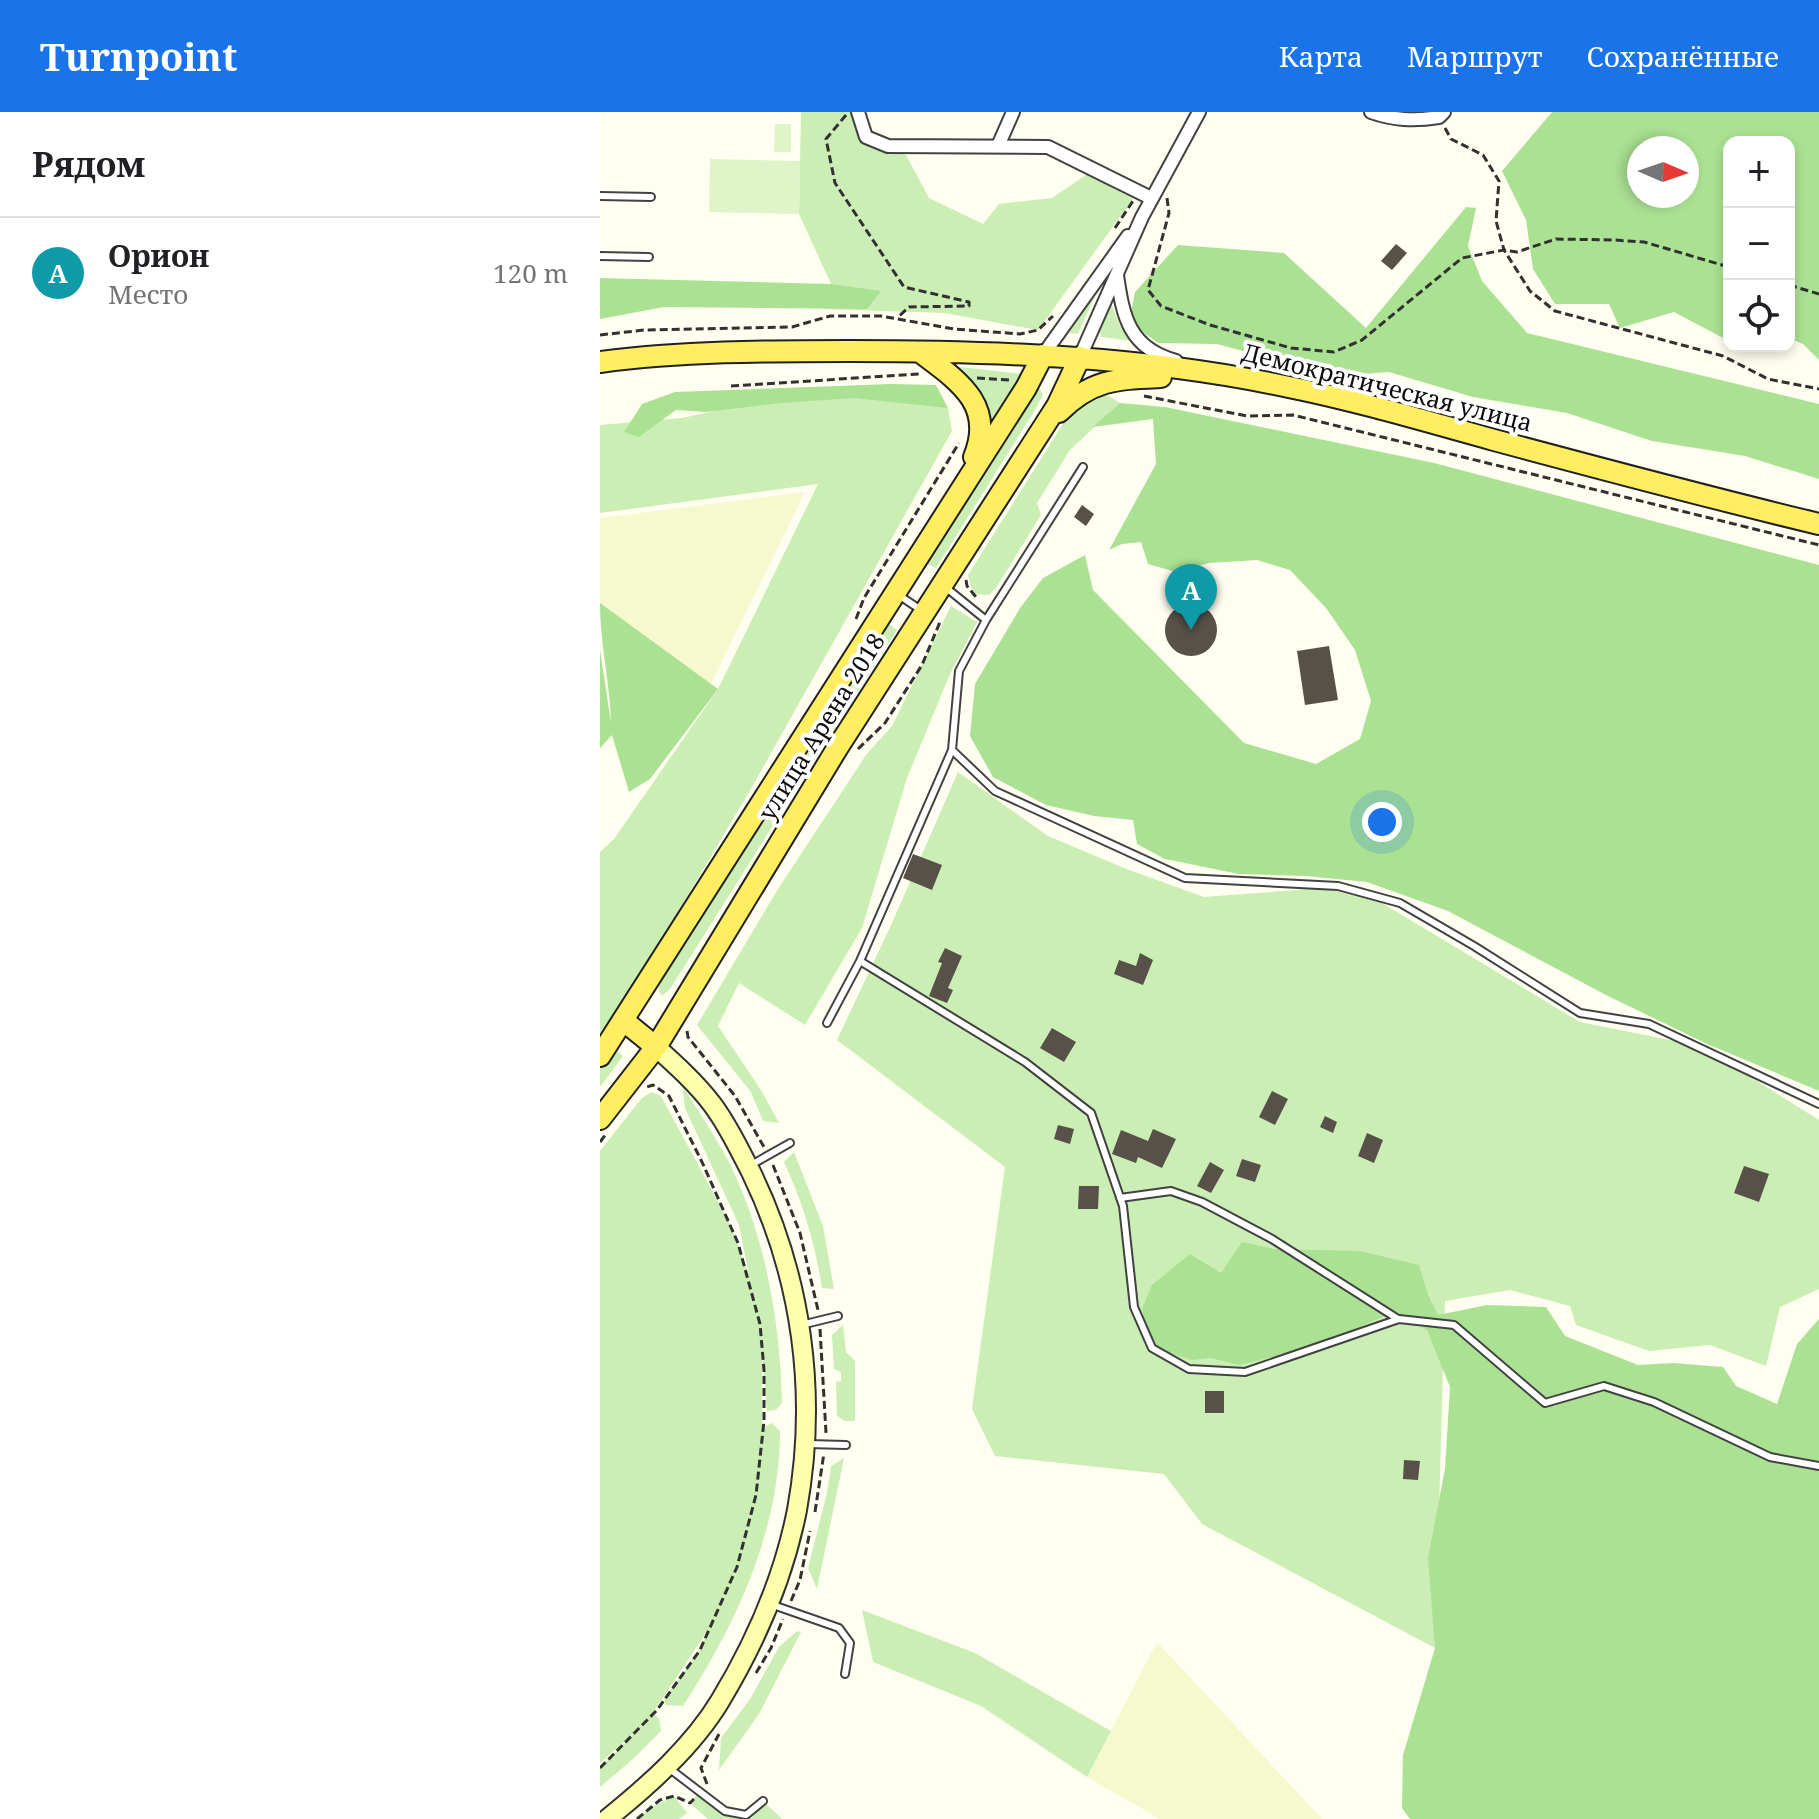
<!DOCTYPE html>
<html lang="ru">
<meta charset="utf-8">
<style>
body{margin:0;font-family:"Noto Serif",serif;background:#f2f2f2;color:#202124}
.controls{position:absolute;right:24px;top:24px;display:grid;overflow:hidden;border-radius:16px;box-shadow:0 4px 12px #0003}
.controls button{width:72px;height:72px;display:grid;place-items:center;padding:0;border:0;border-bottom:2px solid #e0e0e0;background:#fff;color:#202124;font:40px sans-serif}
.compass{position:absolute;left:1027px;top:24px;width:72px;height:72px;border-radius:50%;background:#fff;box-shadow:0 4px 12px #0003;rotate:92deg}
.you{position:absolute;left:782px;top:710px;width:28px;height:28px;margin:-20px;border:6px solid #fff;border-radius:50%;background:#1a73e8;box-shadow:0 0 0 12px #1a73e833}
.badge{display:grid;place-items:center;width:52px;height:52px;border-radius:50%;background:#1a73e8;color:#fff;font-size:26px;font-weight:700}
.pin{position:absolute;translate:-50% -66px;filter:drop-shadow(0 2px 4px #0008)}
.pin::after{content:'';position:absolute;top:42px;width:28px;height:24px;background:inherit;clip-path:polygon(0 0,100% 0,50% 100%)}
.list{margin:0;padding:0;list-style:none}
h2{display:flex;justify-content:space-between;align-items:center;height:104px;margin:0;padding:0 32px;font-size:34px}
h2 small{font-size:26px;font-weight:400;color:#757577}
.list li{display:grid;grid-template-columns:52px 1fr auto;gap:24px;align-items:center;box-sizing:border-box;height:112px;padding:0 32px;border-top:2px solid #e0e0e0}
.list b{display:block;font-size:30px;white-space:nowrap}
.list p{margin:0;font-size:26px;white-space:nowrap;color:#757577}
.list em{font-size:26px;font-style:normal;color:#757577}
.icon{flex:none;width:44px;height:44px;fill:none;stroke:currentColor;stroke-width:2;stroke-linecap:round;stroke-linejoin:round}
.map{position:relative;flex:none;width:1219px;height:1707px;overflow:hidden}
header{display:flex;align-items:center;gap:48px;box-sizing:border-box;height:112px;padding:0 40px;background:#1a73e8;color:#fff}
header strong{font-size:38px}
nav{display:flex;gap:44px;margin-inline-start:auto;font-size:28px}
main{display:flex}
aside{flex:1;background:#fff}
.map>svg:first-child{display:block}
</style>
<header>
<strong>Turnpoint</strong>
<nav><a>Карта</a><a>Маршрут</a><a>Сохранённые</a></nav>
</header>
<main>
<aside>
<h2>Рядом<small></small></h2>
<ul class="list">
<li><span class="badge" style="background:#0f9aa8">A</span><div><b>Орион</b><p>Место</p></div><em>120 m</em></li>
</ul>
</aside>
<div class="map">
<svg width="1219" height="1707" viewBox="0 0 1219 1707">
<rect width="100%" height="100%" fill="#fffef0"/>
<path fill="#f6f9cd" d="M205,380L110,574L0,492V406Z
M557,1530L722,1707H560L487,1665Z"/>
<path fill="#cbeeb5" d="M201,0H263L276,29L306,43L329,86L383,112L399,92L452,86L487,62L533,87L438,218L344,201L223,197L231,172L199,102Z
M501,170L478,222L469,221Z
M511,191L520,214L533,229L501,225L500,220Z
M351,254L423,262L384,321Z
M272,273L348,296L352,319L152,675L31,879L0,921V740L14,727L118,577L218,372L0,401V313L82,306L169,287Z
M440,277L443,283L435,298L336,456L325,451L434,278Z
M502,280L520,291L470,338L437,391L441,403L396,476L389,483L373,482L368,463L471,299Z
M351,494L377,510L350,562L307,666L262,816L205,913L139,871L118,914L161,978L179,1011L163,1009L151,980L97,913L178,777L266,643L292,614Z
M289,512L297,518L232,622L223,617Z
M217,627L223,634L70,877L62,884L59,879V872Z
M358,660L448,724L524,756L604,785L724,776L782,791L980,910L1075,929L1146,962L1219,1008V1177L1180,1195L1166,1254L1110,1233L1049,1239L976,1213L970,1194L910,1178L845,1189L835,1536L602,1412L564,1362L395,1344L372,1297L405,1055L237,928L292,811Z
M15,937L23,944L0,975V957Z
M82,973C98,999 116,1025 130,1052C166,1127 180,1209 182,1291L176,1298L167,1299L162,1242V1316L172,1311L180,1319C180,1419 136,1512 83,1594L66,1593L64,1587L100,1538L108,1518L52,1602L59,1606L61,1619L32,1648L0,1675V1656L35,1620L0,1651V1039L41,987L51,980L61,984L130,1112L149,1163L139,1113L85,996Z
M194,1040L223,1114L234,1177L222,1176C215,1131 203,1091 184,1050Z
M243,1213L246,1240L255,1249V1309H245L237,1304L236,1270L241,1269V1260L234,1257L232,1223Z
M244,1346L217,1477L208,1456L227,1381L231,1354Z
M262,1498L375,1541L511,1619L487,1665L381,1594L273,1550Z
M197,1519L201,1520L159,1602L119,1658L121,1626L150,1587L179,1535Z
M99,1680L125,1699L146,1703L163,1689L182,1707H108L90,1691Z
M74,1684L87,1701L79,1707H37L52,1695Z"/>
<path fill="#abe192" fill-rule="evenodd" d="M952,0H1219V248L1203,232L1189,226V30H1129V224L1123,226L1074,200L1020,216L1009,192H955L933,157L926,108L902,59ZM1039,36H1087V84H1039Z
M866,95L876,96L868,134L882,169L927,221L1219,292V367L1145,344L1052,329L967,301L873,285L789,260L736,264L617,232L558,231L539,217L531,201L535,180L578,133L684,141L766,216Z
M0,166L231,172L281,179L267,197L64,195L0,207Z
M291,272L336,273L348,296L254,286L181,291L106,300L76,298L39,325L24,320L42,292L75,280Z
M520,291L565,295L834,351L1219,453V979L1105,931L1006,883L848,799L767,770L706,764L639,762L565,747L537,732L533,708L494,704L446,693L393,665L370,624L375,572L420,496L443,466L485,443L493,478L644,631L716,652L760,627L771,589L755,538L726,496L690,458L657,448L609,451L576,460L548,452L541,430L522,432L509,438L556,352L553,307L493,315Z
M0,491L118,577L50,667L29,680L12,623L0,636V538L11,611C10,570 0,532 0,491Z
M642,1130L674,1137L760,1139L819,1153L828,1183L838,1203L887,1193L946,1195L965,1224L1038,1253L1073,1251L1123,1255L1136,1274L1177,1292L1197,1232L1219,1207V1707H810L802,1696L803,1643L835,1536L828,1446L845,1357L850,1275L827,1218L795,1199L745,1222L700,1238L639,1253L611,1246L592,1248L561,1238L547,1223L542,1197L552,1173L590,1142L621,1161Z"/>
<path fill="#dff4c8" d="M175,12H191V40H174Z
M110,47L200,49L199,102L109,100Z"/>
<path fill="#58514a" d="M796,132L807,141L792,158L781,149Z
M482,393L494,402L486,414L474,405Z
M565 518a26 26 0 1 1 52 0a26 26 0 1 1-52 0Z
M729,534L738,588L705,593L697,539Z
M313,742L342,753L332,778L303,766Z
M345,836L362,844L348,876L353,878L347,891L329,884L342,851L338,850Z
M540,841L553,848L543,873L514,862L519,848L536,854Z
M452,916L476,930L464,950L440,936Z
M672,979L688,987L675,1013L659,1005Z
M725,1004L737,1010L733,1021L720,1015Z
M458,1013L474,1017L470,1032L454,1027Z
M553,1017L576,1027L562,1056L538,1045L536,1051L512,1042L521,1018L548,1029Z
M767,1021L783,1028L774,1051L758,1044Z
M642,1047L661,1053L655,1070L636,1064Z
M610,1050L624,1058L611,1081L597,1074Z
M1144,1054L1169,1062L1159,1090L1134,1081Z
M479,1074H499L498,1097H478Z
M605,1279H624V1301H605Z
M804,1348L820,1349L818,1368L803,1367Z"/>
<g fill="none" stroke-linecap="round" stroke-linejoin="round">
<defs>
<path id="lane" d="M0,84L51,85
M0,144L49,145
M344,474L386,508
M297,482L321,498
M352,638L359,559L386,508L483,355
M227,911L260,849
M1219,992L1049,912L980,901L874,834L800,791L738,774L585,766L395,679L352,638L260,849L425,950L491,1001L523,1094L534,1195L552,1236L589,1257L645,1260L799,1207L854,1213L945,1291L1004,1274L1054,1290L1170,1345L1219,1354
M151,1053L190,1031
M520,1086L571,1079L602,1090L672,1127L798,1207
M201,1213L238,1204
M208,1332L246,1333
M173,1493L239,1516L250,1531L245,1562
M70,1657L125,1699L146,1703L163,1689"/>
<path id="street" d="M258,0L266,25L288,34L448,35L551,86
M771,0C794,8 814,9 839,5L844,0
M398,34L413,0
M517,163C523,205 529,236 576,249
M443,243L528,124
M480,245L542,105L599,0"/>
<path id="secondary" d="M7,1707C48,1674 93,1634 120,1589C155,1531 184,1464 197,1398C218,1282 202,1165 151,1060C139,1037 128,1013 112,992C96,971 76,953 56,935"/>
<path id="primary" d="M320,240C357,268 396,292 374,345
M0,250C82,239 166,239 249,239C396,239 544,244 689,275C758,289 825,309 894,328C1002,357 1110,386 1219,412
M459,300C492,267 517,267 561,265
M24,909L56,935
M0,944L426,276L443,243
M0,1007L56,935L238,635L457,294L480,245"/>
</defs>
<use href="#lane" stroke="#424242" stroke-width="10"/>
<use href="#street" stroke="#424242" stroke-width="16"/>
<use href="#secondary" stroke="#313131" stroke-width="22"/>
<use href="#primary" stroke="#202020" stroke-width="24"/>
<path stroke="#313131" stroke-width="3" stroke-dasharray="8 4" stroke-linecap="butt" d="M246,3L226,27L235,71L304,175L369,190V194L309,195L297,206
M845,16L851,27L883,43L899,69L896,109L904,138L930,179L955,199L1123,244L1168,267L1219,277
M567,86L569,101L548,178L561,194L610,213L691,236L734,240L762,228L862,146L904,138L917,140L956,127L1014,128L1044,130L1129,155
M515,116L533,89
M1189,173L1219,182
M0,223L44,218L192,215L230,204H281L354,217L420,222L438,218L453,204
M377,266L410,268
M131,274L319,262
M544,284L647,304L693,303L1219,433
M366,468L367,474L376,485
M256,507L264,486L359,331
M258,637L285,611L322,553L340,510
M87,919L88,925L135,984L164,1035
M0,1030L6,1022
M173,1053L200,1121L218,1198
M220,1217L226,1321
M215,1400L224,1341
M191,1489L200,1468L210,1419
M156,1561L171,1536L183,1507
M0,1656L57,1598L100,1538L137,1455L156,1383L164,1309V1258L160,1212L138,1131L102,1050L69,984L53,973L47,975
M107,1672L101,1656L119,1622
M37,1707L60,1688L74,1684L90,1691L94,1687"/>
<use href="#lane" stroke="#fff" stroke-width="6"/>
<use href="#street" stroke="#fff" stroke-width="12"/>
<use href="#secondary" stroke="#fdffab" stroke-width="18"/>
<use href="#primary" stroke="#ffee60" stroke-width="20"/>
</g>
<g text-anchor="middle" stroke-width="8" stroke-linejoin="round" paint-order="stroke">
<g font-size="24" fill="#0f0f0f" stroke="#fff">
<text transform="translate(787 276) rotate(14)" y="8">Демократическая улица</text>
<text transform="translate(222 615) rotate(-58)" y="8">улица Арена 2018</text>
</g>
</g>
</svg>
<div class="controls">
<button>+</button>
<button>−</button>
<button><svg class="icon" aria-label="locate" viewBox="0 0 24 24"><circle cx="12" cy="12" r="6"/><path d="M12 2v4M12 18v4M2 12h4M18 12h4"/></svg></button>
</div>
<svg class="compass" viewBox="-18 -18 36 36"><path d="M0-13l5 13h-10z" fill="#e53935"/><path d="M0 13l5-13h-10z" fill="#757577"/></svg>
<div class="you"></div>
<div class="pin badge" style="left:591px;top:518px;background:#0f9aa8">A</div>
</div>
</main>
